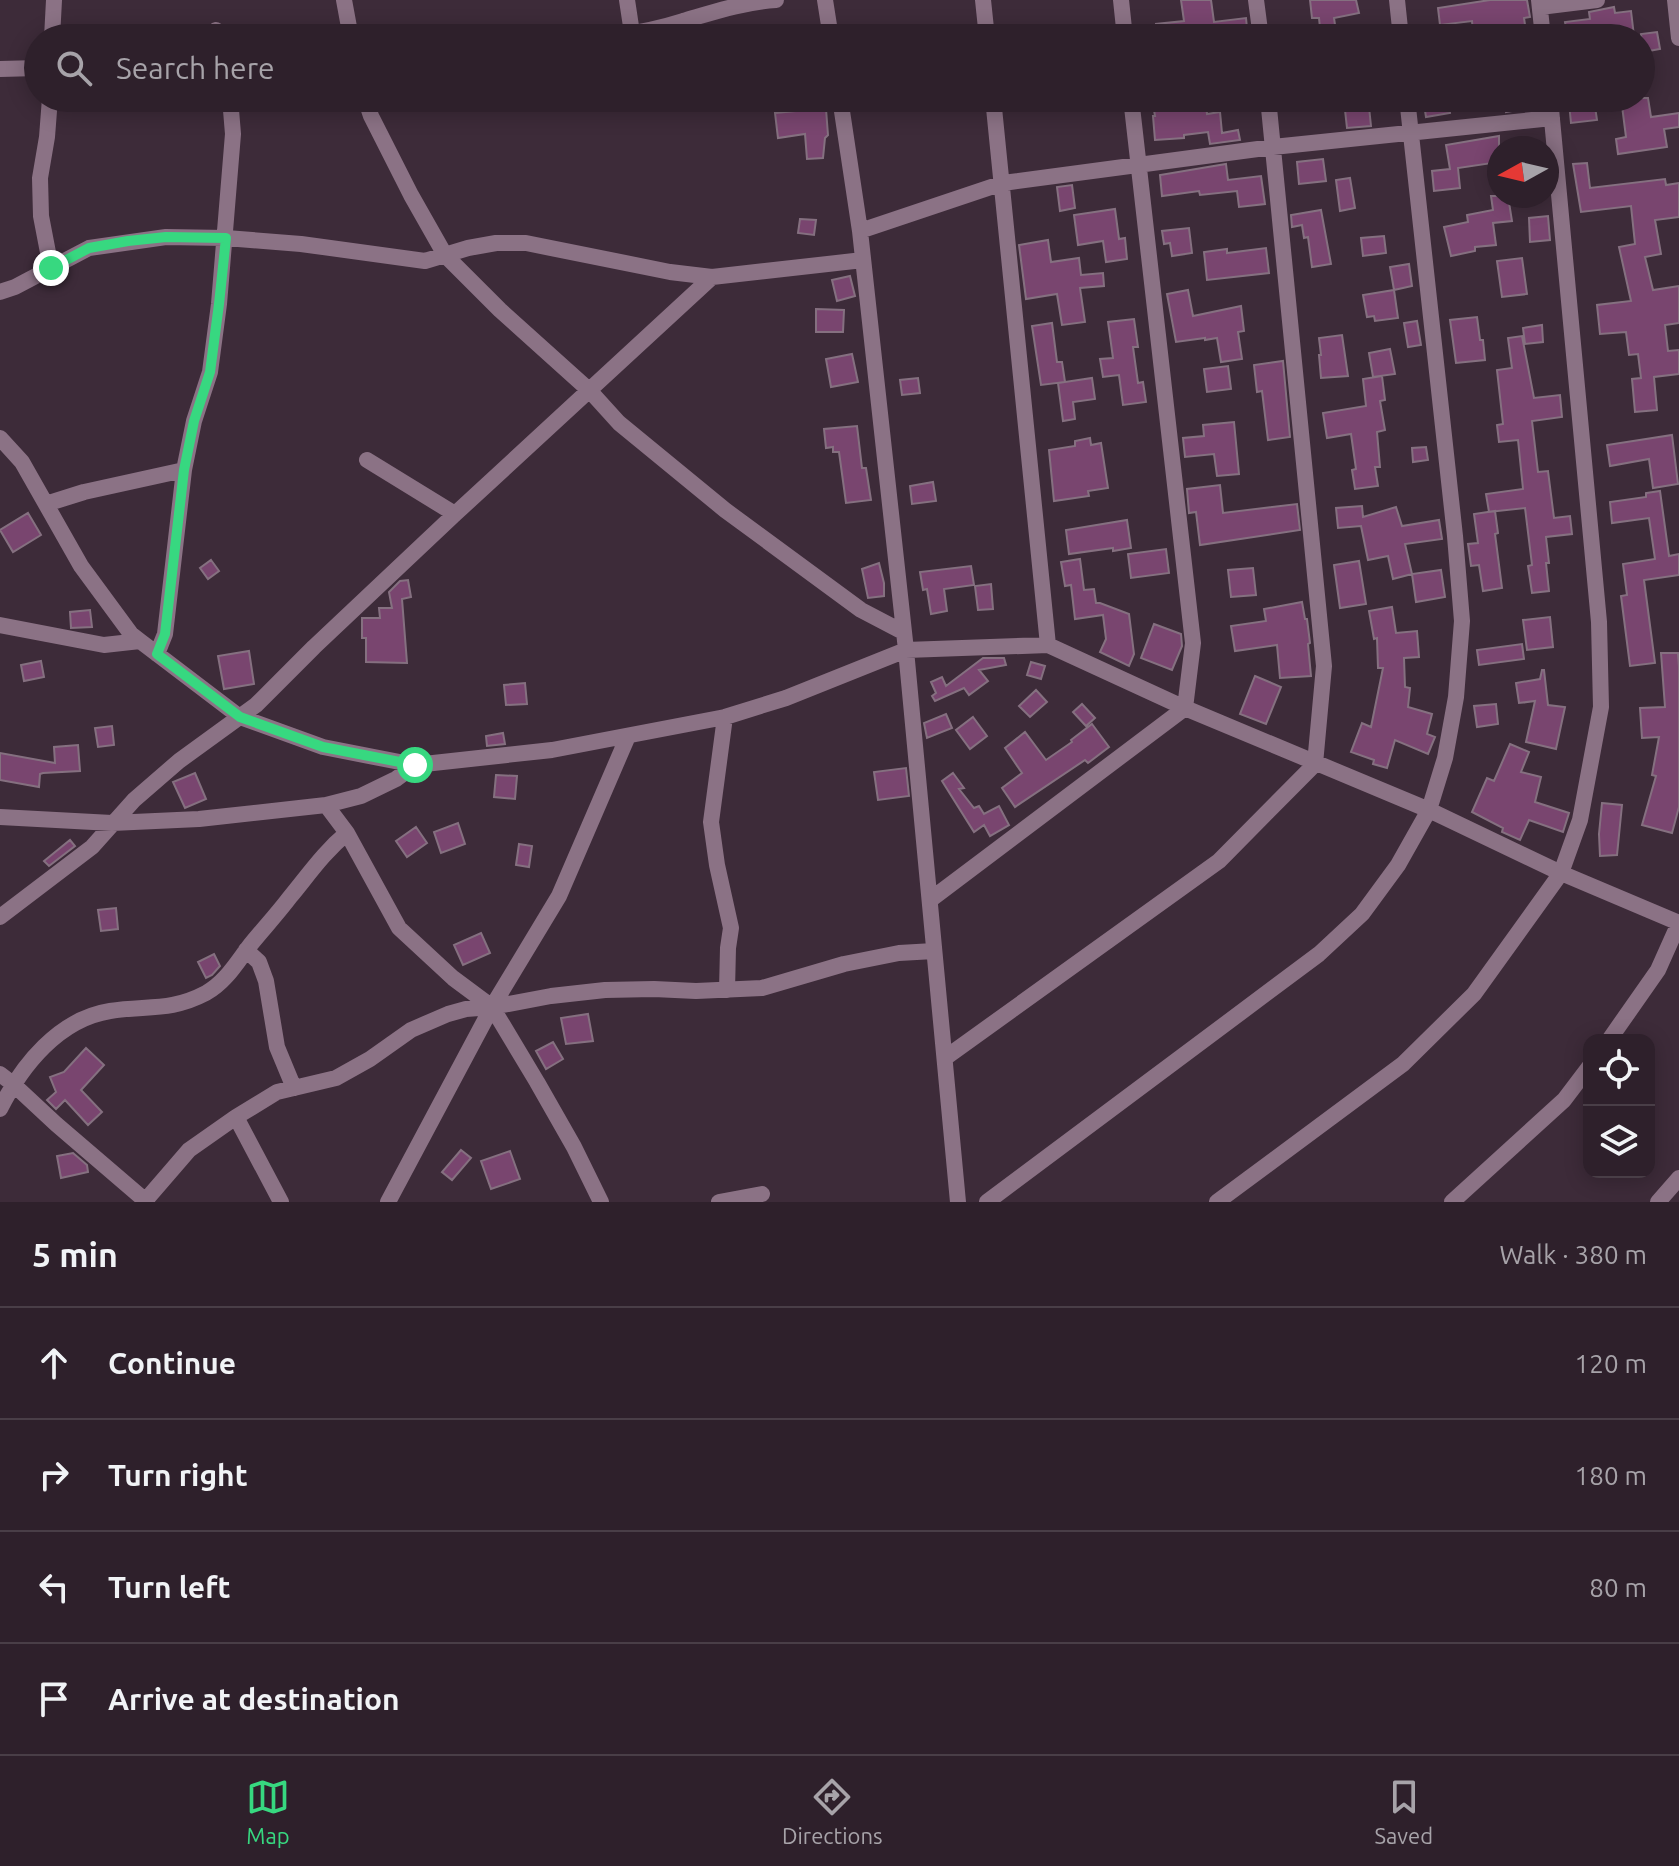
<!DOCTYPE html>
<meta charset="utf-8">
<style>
body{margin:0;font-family:Ubuntu,sans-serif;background:#362833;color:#f1f3f6}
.controls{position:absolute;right:24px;bottom:24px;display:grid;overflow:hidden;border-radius:16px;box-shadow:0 4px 20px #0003}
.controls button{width:72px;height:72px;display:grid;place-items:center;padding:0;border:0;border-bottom:2px solid #493e47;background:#2e202b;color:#f1f3f6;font:40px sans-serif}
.compass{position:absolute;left:1487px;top:136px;width:72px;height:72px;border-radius:50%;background:#2e202b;box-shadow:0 4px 20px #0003;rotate:262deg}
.stop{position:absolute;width:24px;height:24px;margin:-18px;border:6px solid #37d880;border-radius:50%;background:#fff}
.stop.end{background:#37d880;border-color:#fff;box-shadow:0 2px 8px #0008}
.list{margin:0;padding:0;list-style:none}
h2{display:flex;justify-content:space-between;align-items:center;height:104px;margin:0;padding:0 32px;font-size:34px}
h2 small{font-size:26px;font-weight:400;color:#a7a3a9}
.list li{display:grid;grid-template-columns:52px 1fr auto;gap:24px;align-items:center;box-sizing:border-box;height:112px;padding:0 32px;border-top:2px solid #493e47}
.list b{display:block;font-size:30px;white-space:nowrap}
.list em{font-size:26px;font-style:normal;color:#a7a3a9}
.icon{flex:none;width:44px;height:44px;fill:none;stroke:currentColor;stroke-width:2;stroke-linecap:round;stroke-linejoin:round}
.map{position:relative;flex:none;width:1679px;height:1202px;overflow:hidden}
.search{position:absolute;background:#2e202b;box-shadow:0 4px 20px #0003;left:24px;right:24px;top:24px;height:88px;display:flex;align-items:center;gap:20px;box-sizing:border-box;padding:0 28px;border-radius:44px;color:#a7a3a9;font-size:30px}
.sheet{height:552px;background:#2e202b}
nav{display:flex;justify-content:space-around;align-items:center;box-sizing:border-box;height:112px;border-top:2px solid #493e47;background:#2e202b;font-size:22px;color:#a7a3a9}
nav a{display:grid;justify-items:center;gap:4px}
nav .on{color:#37d880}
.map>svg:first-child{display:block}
</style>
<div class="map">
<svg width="1679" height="1202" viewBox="0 0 1679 1202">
<rect width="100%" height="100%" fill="#3d2b39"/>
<path fill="#79456f" stroke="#857080" stroke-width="2" d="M1181,0H1211L1214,22L1246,18L1248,38H1229L1228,32L1207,35L1206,32L1178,36V38H1157L1156,24L1184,21Z
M1310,0H1356L1359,13L1334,18L1337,38H1321L1319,18H1312Z
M1490,0H1527L1530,17L1524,18L1527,38H1493L1491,30L1473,33L1472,21L1440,25L1438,8Z
M1614,7L1615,13L1631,11L1634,36L1617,38H1568L1565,22L1590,19L1589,12Z
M1657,32L1660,49L1643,52L1641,34Z
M793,98H815L817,110L826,109L828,135L825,138L823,158L807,159L805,134L778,138L775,113L795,111Z
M1152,98H1182L1183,102L1205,99L1207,114L1220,112L1222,133L1238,130L1240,140L1210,144L1208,132L1184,135V138L1155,140L1153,116H1155Z
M1423,98H1448L1450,113L1426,117Z
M1503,98H1539L1540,106L1506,112Z
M1621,98H1648L1651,117L1679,113V127L1664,129L1667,147L1618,154L1616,139L1626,137Z
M1594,100L1597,120L1571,123L1569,103Z
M1369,107L1371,126L1347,128L1345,110Z
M1499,136V162L1458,168L1460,188L1434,191L1432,171L1450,169L1446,145Z
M1323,159L1326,181L1299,184L1297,162Z
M1587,163L1590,188L1665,179L1666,185L1679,183V217L1655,220L1661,254L1645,257L1653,290L1679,286V323L1665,325L1668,351L1679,350V374L1654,377L1657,410L1635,412L1632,379L1641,378L1638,354L1629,355L1626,332L1600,334L1597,305L1631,301L1619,247L1635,244L1631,206L1581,212L1573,164Z
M1226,164L1228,180L1261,176L1265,204L1239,207L1237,191L1200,195L1199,191L1162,196L1160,175Z
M1350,178L1355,208L1340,211L1336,180Z
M1072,185L1075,208L1060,211L1057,187Z
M1491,196H1508L1512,221L1493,223L1496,245L1475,247V251L1451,256L1444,227L1468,222L1467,215L1493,210Z
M1115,209L1119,239L1125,238L1127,259L1106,262L1103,241L1078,245L1074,215Z
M1321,210L1331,264L1312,267L1308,237L1304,238L1302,225L1292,227L1291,215Z
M1548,216L1550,240L1530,242L1529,218Z
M800,219L816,220L814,235L798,233Z
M1189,228L1192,253L1172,256L1170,243L1164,244L1162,231Z
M1384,236L1386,253L1363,256L1361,238Z
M1048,240L1051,262L1079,258L1081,275L1103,273L1104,286L1080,288L1085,322L1062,325L1057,294L1026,299L1019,245Z
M1266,248L1269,273L1207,280L1204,252L1227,249V253Z
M1522,258L1527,294L1502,297L1497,261Z
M1409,264L1412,286L1394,290L1390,267Z
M850,276L855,296L837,301L832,280Z
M1188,290L1193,316L1241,306L1244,331L1238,332L1242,359L1221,362L1217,338L1205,340V338L1176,342L1167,294Z
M1394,290L1398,318L1375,321L1374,316L1367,317L1363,295Z
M816,309L844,310L843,332H816Z
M1477,317L1480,340H1483L1485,360L1456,363L1450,320Z
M1134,319L1138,347H1133L1138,383L1143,382L1146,402L1123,405L1119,375L1103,377L1100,359L1113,358L1108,322Z
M1417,321L1421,345L1408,347L1404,323Z
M1052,323L1057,362H1062L1065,382L1041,385L1032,326Z
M1542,325L1543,342L1525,344L1523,328Z
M1342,335L1348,376L1321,378L1319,355H1321L1319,338Z
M1522,336L1534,398L1560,395L1562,417L1532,421L1538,472L1548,471L1554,518L1570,516L1572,534L1546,537L1549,563H1546L1549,591L1532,593L1528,566L1532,565L1525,508L1489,512L1486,494L1523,489L1518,440L1499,442L1497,425L1503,424L1497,370L1512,368L1508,338Z
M1390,349L1395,374L1373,377L1369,353Z
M852,354L858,382L831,387L826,359Z
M1283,361L1290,437L1268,440L1262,391L1257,392L1254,365Z
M1228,366L1231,389L1207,392L1204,369Z
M1382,376L1385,400L1380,401L1385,430L1377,432L1380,467H1375L1378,486L1355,489L1352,470L1356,469L1351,434L1327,438L1323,413L1366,406L1363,379Z
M918,378L920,393L902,395L900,380Z
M1092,378L1095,399L1073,402L1075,419L1063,421L1058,383Z
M1234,422L1239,474L1217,476L1214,454L1185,457L1183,438L1204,436L1203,425Z
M857,426L862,468H866L871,500L846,503L839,452H833V447L826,448L824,429Z
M1672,435L1678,484L1653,488L1649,459L1610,466L1607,445Z
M1090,438L1091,445L1101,443L1108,488L1088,491L1089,496L1054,501L1049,450L1075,446V441Z
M1426,447L1428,460L1413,462L1412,448Z
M933,482L936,501L912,504L910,486Z
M1220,485L1223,513L1297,504L1300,530L1200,545L1196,512L1189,513L1187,489Z
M1660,491L1669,556L1679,554V575L1644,580L1655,663L1630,666L1621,596L1627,595L1623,564L1655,559L1649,518L1612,523L1610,502L1646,497V493Z
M1362,506L1363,517L1396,507L1402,526L1439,520L1442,539L1405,544L1412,574L1393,579L1388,556L1368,560L1361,526L1338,528L1336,508Z
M1495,511L1498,533L1495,534L1502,588L1483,591L1479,565L1471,566L1468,544L1478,543L1474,514Z
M28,513L41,535L13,552L0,530Z
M1127,520L1131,548L1113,551V548L1069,554L1066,530Z
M1166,549L1169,573L1131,578L1128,554Z
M1080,559L1084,590L1094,589L1096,603H1100L1129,614L1134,654L1129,666L1100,652L1106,639L1103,615L1075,619L1071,585L1065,586L1061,562Z
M211,560L219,571L208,579L200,568Z
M1359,561L1366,604L1340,608L1334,565Z
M879,563L884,583V596L868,598L862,569Z
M971,566L974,585L944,589L947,611L931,614L927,589L923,590L920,572Z
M1253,568L1256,595L1231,597L1228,570Z
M1441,570L1445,597L1416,602L1412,574Z
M408,580L411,597L402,599L407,663L366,662V638H362V618H380L379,608H392L389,592L400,581Z
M991,584L993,609L978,610L975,586Z
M1302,602L1305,619H1307L1310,643L1308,644L1311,676L1280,678L1277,645L1235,651L1231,626L1266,621L1264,609Z
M1392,607L1396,633L1417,631L1419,657L1404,658L1405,687L1410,688L1408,707L1432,714L1427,734L1435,737L1428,754L1395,740L1387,768L1373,764L1374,760L1351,752L1362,723L1371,727L1383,668H1378L1377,638L1374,639L1369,611Z
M90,610L92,627L71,628L70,612Z
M1550,617L1553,647L1527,650L1523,620Z
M1154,624L1181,634L1182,646L1172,670L1141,658Z
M1522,644L1524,659L1479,665L1477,650Z
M249,651L254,684L224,689L218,656Z
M1661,653H1678L1679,667V807L1672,833L1642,825L1656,776L1652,775L1659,737L1642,738L1640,708L1665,707Z
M983,658H1004L1006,665L979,670L988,681L969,695L964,688L935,701L932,696L936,693L931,682L942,677L946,686Z
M41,661L44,677L24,681L21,665Z
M1031,662L1045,666L1041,679L1027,675Z
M1542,670H1544L1548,705L1565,707L1556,749L1526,742L1535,701L1519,703L1516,683L1540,679Z
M1255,676L1281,687L1266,724L1240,714Z
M525,683L527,704L506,705L504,685Z
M1036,690L1047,702L1030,717L1019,706Z
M1082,704L1095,718L1086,726L1073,712Z
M1496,704L1498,724L1477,727L1474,706Z
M946,714L952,728L927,738L924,723Z
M973,717L987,736L970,749L956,730Z
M1092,724L1109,747L1088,763L1085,760L1015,807L1002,788L1022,773L1005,748L1025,732L1046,760L1072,742L1071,740Z
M112,726L114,745L98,747L95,728Z
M503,733L505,744L487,746L486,736Z
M1510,744L1529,752L1521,772L1541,777L1535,802L1569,813L1563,832L1529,820L1520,840L1502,832L1503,828L1472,812L1487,778L1494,781Z
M78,745L80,771L43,773L40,774L39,787L0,780V753L55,763L54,747Z
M906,768L909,796L878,800L874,772Z
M195,773L206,799L185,808L173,782Z
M953,773L964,788L959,789L974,808L979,806L984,814L999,806L1009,825L990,836L984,825L974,832L942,781Z
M496,775L517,776L515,799L494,797Z
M1602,803L1622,805L1617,855L1600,856L1599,834Z
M458,823L465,844L441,853L434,832Z
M416,827L427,843L407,857L396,841Z
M70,840L75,846L49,866L44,861Z
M519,844L532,846L529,867L516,865Z
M116,908L118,929L101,931L98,910Z
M481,933L490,953L463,965L454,945Z
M214,954L220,966L212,975L206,978L198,962Z
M588,1014L593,1041L566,1044L561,1018Z
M553,1042L563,1059L546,1069L536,1051Z
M86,1048L104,1065L81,1090L102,1112L88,1125L65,1100L56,1109L47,1100L56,1092L50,1077L64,1072Z
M461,1150L471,1158L452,1180L442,1172Z
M510,1151L520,1179L491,1189L481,1161Z
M73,1153L87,1165L88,1172L61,1178L57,1156Z"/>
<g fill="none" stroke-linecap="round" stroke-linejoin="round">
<path stroke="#8b7285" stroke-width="16" d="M344,0L351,38
M627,0L632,33
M825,0L831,38
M983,0L987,38
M1121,0L1125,38
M1256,0L1261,38
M1397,0L1401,38
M1539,0L1543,38
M1675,0L1679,38
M1540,7L1597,0
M216,30L217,38
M614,36C637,33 661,28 683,21C714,12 744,2 776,0
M52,38L54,0
M0,69L38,68
M50,98L47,137L40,178L41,216L51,268
M365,98L371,116L411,195L445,255L500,310L590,391L619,423L725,510L861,610L903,632
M840,98L860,231L906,650L958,1202
M993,98L1048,645
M860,231L1003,183L1273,147L1552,118
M0,292L15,287L89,248L166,237L226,238L301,244L425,261L468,248L496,243H526L670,272L712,277L863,260
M0,438L22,462L81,566L131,634L140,641L240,717L323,747L415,765
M367,460L455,514
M46,504L84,492L184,470
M0,625L104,645L140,641
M157,654L165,634L184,470L194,421L210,372L219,304L233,134L230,98
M725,717L711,822L717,865L731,928L728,948L727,990
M326,805L347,833L399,928L453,978L492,1007L537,1082L574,1147L601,1202
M0,817L112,823L199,819L326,805L361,796L396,779L415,765L552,750L725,717L786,698L906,650L1048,645L1185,708L1429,810L1561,873L1679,923
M930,900L1185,708L1193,643L1131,98
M0,917L92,847L134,800L179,761L256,705L314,647L455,514L712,277
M246,950L259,962L266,981L277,1047L294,1088
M1609,1040L1658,970L1679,923
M945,1058L1219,861L1315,764L1324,666L1268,98
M0,1074L13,1084L56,1124L147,1202
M0,1109C22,1065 59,1019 110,1011C146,1005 170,1012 206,993C226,982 237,962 251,944C264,928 278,913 290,897C309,874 324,852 347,833
M236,1117L281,1202
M145,1201L189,1150L236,1117L277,1092L336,1078L370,1059L411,1030L448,1014L466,1009L492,1007L551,996L605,990L654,989L696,991L762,988L844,964L899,953L934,951
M388,1202L492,1007L559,896L628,736
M719,1202L762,1194
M987,1202L1319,954L1362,914L1398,865L1429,810L1445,758L1456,697L1462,621L1455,536L1407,98
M1217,1202L1403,1064L1474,994L1561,873L1580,820L1601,707L1599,622L1550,98
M1452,1202L1564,1100L1589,1067
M1658,1202L1679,1178"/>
</g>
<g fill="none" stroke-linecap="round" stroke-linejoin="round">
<path stroke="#37d880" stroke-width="10" d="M51,268L89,248L128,241L166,237L226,238L219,304L210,372L194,421L184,470L165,634L157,654L240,717L323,747L415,765"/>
</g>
</svg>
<div class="controls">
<button><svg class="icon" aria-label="locate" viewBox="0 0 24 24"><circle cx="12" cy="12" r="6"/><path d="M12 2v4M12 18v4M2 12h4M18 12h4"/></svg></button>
<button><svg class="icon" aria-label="layers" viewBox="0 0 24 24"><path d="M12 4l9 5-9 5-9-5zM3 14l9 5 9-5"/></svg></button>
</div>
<svg class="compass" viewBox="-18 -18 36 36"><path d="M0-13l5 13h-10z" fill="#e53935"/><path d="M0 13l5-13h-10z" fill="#a7a3a9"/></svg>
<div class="stop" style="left:415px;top:765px"></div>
<div class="stop end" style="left:51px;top:268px"></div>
<div class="search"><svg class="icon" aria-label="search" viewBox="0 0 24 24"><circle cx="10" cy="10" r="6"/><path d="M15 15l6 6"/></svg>Search here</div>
</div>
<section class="sheet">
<h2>5 min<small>Walk · 380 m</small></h2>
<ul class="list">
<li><svg class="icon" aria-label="ahead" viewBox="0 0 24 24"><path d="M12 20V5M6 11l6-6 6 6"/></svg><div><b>Continue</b></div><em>120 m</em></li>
<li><svg class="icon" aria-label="right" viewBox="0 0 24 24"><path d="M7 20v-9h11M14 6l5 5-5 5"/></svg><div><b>Turn right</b></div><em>180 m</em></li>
<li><svg class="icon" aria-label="left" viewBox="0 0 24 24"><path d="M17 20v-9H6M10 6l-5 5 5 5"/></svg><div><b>Turn left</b></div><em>80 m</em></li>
<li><svg class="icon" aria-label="arrive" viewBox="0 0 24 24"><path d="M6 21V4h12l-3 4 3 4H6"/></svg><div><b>Arrive at destination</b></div></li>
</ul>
</section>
<nav>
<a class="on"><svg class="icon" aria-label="map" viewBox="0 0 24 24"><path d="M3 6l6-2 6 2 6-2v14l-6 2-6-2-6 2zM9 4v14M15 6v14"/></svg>Map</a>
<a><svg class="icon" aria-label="directions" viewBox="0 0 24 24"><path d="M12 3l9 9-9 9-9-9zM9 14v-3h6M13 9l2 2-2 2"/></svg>Directions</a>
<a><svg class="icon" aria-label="saved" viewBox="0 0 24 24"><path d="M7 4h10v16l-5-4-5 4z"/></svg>Saved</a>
</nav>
